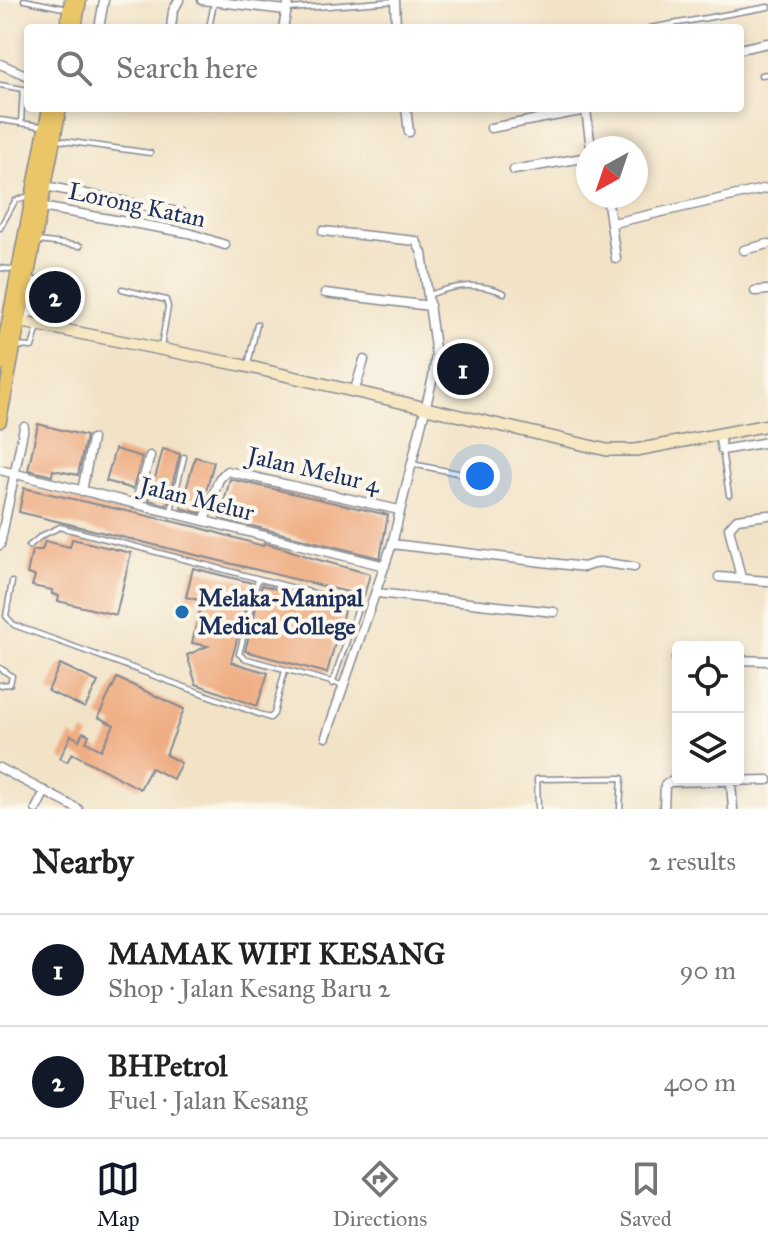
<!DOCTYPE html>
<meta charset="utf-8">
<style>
body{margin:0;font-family:"IM FELL Great Primer",serif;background:#f2f2f2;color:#222}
.controls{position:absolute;right:24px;bottom:24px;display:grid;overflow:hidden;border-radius:8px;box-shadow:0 4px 12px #0003}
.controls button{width:72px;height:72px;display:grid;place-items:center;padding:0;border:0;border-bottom:2px solid #e0e0e0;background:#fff;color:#222;font:40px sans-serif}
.compass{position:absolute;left:576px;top:136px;width:72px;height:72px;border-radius:50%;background:#fff;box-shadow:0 4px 12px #0003;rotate:220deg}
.you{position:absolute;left:480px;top:476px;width:28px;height:28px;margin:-20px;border:6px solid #fff;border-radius:50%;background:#1a73e8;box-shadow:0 0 0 12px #1a73e833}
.badge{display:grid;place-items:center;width:52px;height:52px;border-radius:50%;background:#111827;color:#fff;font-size:26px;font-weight:700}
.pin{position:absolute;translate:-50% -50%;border:4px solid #fff;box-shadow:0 2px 8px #0006}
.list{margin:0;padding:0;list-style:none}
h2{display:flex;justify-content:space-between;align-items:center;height:104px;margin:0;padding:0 32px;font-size:34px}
h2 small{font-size:26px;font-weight:400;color:#767676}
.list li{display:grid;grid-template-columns:52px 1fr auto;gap:24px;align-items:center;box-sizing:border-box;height:112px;padding:0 32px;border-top:2px solid #e0e0e0}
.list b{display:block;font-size:30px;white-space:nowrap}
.list p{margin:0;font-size:26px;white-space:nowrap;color:#767676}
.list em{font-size:26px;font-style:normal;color:#767676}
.icon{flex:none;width:44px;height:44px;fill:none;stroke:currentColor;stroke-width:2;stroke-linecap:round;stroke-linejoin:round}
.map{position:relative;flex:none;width:768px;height:809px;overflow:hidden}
.search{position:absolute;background:#fff;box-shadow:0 4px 12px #0003;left:24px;right:24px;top:24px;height:88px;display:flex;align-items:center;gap:20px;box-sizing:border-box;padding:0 28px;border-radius:8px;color:#767676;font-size:30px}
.sheet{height:328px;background:#fff}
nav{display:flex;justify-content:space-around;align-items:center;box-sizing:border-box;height:112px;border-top:2px solid #e0e0e0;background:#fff;font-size:22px;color:#767676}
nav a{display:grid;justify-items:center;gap:4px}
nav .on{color:#111827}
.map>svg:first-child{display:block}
</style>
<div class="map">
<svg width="768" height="809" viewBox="0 0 768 809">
<rect width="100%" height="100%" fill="#fbf7ec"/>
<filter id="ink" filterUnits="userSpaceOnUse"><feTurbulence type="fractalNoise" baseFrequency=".0125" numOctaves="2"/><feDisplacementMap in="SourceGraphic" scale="16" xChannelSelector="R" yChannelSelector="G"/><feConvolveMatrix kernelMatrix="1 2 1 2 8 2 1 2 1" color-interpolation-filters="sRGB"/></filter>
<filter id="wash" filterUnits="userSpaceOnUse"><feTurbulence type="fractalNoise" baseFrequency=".006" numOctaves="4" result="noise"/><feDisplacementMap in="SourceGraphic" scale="32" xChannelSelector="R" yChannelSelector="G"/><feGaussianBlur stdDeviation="1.8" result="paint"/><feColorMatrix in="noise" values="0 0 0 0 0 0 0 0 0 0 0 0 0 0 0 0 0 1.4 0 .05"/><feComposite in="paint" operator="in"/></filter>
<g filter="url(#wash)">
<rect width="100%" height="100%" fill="#f2e3c7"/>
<g id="blocks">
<path fill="#efad83" d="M38,424L86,436L78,475L53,470L52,476L28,470Z
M115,449L142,457L133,489L106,481Z
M163,449L180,454L167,505L149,500Z
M195,457L214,462L200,513L181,508Z
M230,479L388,515L380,558L220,518Z
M24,488L197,527L263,546L264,543L286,549L312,558L370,574L364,596L19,512Z
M72,539L131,553L116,615L58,601L59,596L52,594V590L32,586L35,576L27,574L32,550H42L45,541L70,547Z
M193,568L252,583L231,662L268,673L257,706L196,684L187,655L208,646L192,643L202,601L186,597Z
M262,585L345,607L327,673L245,651Z
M60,664L98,682L85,708L48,691Z
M117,678L184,709L166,755L181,763L173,779L151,768L140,789L72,753L67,762L60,758L71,735L79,740L83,732L89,735L86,742L101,750L114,725L98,717Z"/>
</g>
</g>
<g filter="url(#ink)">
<use href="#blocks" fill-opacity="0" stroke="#868992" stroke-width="2"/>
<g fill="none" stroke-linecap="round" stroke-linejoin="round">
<defs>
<path id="lane" d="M24,0L68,9
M289,9L395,1
M209,28L214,3
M650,28L768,7
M761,75L768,74
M0,85L23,89L21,123
M0,120L41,126
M57,140L150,153
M0,228L15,201L28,196
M38,241L80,246
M0,268L17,270
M30,279L72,289L66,328
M122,289L166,300L168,307L161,347
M429,295C454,285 478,282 504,293
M30,314L67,322
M28,320L35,280
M15,346L32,347L38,327
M248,365L257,324
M722,450L729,495
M412,464L493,480
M171,511L184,457
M29,546L41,536L60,527L356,604L358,608L332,684
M258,579L239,654L244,658L342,685
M12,582L6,616L14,625L270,718L274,714L285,670
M0,668L12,676L10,684L0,685
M538,809L537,779L622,778L620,809"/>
<path id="street" d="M202,0L286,10
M395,0L396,28
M99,28L104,0
M171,28L173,11L179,0
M283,28L289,0
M740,49L768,43
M0,64L28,76
M406,108L409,132
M586,110L591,148
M491,128L586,110L585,108
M514,170L588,157
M45,186L182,213
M607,196L616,259
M41,207L189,233L225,245
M613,223L768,188
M323,231L416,241L422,253L436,355L433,377L392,544L326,737
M744,250L768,244
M755,291L768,290
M325,293L430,306
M354,393L364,360
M719,435L722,450L768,442
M0,470L385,566
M82,491L92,439
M136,504L150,456
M204,521L219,479L227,471L399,510
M392,544L584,567L599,562L634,567
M0,545L24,427
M719,577L768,581
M741,578L729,528L737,519L768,515
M377,593L554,612
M676,658H678
M738,660L768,661
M0,768L78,809
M731,783L733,809
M36,809L45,791
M664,809L665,785L670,782L768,780"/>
<path id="secondary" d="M13,320L241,365L607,450H636L768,425"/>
<path id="primary" d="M66,28L71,0
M75,28L80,0
M0,365L49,108
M0,421L60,108"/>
</defs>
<use href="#lane" stroke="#868992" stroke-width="7"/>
<use href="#street" stroke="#868992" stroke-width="11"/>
<use href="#secondary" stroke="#868992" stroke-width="14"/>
<use href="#primary" stroke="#868992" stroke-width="15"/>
<use href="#lane" stroke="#fff" stroke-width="4"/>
<use href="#street" stroke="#fff" stroke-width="8"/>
<use href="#secondary" stroke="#f7e8c3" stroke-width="11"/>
<use href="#primary" stroke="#eac669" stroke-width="12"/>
</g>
</g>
<circle fill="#1f6fb2" stroke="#fbf7ec" stroke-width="3" cx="182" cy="612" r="8"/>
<g text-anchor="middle" stroke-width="8" stroke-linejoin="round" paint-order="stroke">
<g font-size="24" fill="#1b2f5e" stroke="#fbf7ec">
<text transform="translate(137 205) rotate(12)" y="8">Lorong Katan</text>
<text transform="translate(314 470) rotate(13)" y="8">Jalan Melur 4</text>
<text transform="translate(197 499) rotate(14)" y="8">Jalan Melur</text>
</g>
<g font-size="24" font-weight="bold" fill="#1b2f5e" stroke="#fbf7ec" text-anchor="start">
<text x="198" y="606">Melaka-Manipal<tspan x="198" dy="28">Medical College</tspan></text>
</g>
</g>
</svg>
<div class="controls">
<button><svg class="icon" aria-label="locate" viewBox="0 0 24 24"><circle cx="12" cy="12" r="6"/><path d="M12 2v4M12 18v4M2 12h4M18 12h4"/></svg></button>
<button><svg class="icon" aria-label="layers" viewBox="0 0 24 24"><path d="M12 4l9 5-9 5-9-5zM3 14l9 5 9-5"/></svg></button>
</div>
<svg class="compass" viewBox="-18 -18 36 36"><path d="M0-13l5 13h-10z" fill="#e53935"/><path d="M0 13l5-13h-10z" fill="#767676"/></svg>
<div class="you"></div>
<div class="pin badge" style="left:463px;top:369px">1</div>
<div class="pin badge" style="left:55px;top:297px">2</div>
<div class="search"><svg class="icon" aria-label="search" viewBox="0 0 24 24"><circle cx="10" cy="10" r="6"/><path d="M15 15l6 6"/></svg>Search here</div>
</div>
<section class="sheet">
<h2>Nearby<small>2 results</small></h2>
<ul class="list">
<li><span class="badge">1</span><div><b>MAMAK WIFI KESANG</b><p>Shop · Jalan Kesang Baru 2</p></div><em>90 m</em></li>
<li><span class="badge">2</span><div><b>BHPetrol</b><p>Fuel · Jalan Kesang</p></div><em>400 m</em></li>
</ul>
</section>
<nav>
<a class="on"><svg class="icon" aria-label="map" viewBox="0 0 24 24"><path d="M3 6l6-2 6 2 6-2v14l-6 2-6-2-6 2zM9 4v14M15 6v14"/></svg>Map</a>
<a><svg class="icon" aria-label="directions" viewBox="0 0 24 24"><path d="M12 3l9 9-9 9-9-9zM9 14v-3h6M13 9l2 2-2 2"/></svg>Directions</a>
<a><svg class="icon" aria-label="saved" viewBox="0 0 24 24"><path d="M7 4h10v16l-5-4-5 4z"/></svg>Saved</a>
</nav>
